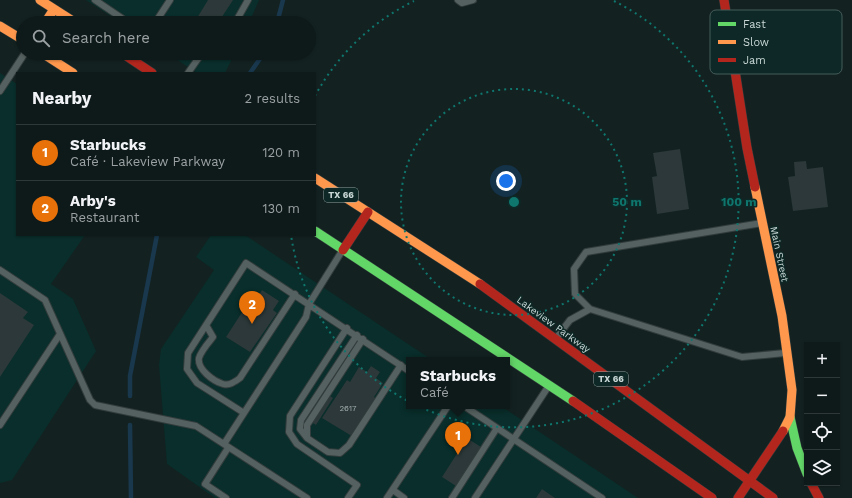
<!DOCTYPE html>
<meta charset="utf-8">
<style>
body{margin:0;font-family:"Work Sans",sans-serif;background:#172322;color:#f1f3f6}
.controls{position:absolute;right:12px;bottom:12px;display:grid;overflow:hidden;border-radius:0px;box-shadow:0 1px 3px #0004}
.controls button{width:36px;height:36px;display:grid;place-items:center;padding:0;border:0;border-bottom:1px solid #2e3838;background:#0e1a19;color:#f1f3f6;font:20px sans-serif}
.you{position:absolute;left:506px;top:181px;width:14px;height:14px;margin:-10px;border:3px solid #fff;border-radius:50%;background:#1a73e8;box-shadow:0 0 0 6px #1a73e833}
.badge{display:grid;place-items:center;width:26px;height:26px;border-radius:50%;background:#1a73e8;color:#fff;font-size:13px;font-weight:700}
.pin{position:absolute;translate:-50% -33px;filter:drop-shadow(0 1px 2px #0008)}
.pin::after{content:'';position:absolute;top:21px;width:14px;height:12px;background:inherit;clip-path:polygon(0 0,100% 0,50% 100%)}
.popup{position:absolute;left:406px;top:357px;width:104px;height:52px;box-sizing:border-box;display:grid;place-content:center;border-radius:0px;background:#0e1a19;filter:drop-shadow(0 1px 3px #0005);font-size:13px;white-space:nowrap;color:#9ba1a2}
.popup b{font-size:15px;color:#f1f3f6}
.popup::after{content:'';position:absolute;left:50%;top:100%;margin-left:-8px;border:8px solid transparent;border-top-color:#0e1a19}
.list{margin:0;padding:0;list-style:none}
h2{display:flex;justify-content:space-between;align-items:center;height:52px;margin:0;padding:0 16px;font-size:17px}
h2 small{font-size:13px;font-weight:400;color:#9ba1a2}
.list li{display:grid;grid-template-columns:26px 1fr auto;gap:12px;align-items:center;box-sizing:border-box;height:56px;padding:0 16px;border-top:1px solid #2e3838}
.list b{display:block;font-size:15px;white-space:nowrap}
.list p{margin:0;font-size:13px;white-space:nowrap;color:#9ba1a2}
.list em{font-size:13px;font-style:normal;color:#9ba1a2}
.icon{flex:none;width:22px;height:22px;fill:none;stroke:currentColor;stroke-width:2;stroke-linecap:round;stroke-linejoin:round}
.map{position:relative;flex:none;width:852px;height:498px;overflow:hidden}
.search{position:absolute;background:#0e1a19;box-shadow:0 1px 3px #0004;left:16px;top:16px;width:300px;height:44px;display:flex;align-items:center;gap:10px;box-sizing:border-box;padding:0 14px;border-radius:22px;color:#9ba1a2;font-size:15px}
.panel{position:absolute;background:#0e1a19;box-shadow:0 1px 3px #0004;left:16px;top:72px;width:300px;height:164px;border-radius:0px}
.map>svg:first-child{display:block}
</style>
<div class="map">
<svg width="852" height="498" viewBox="0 0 852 498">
<rect width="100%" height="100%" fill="#132221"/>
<path fill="#092e2b" d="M86,0H259L249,23H121Z
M167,53H235L225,73H197Z
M0,73L17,84V235H85L51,284L73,299L96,351L12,480L0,483Z
M211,235H245L432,360H409V406H501L638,498H215L167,464L159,365L161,349L214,270L196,257Z"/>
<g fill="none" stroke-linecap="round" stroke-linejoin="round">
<path stroke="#19384e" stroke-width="4.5" d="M277,23L283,0
M250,73L264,53
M130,396V376L157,235
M130,425L131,498"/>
</g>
<path fill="#2c3839" d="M208,0H233L218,23H194Z
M680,149L689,209L657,214L652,177L657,176L653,153Z
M806,161L807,169L823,167L828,207L793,211L788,177L795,176L794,162Z
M262,290L279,301L273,310L277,313L250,352L226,337L248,303L252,306Z
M0,293L28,312L23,318L34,325L0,377Z
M371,366L380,372L376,378L383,383L374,397L379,401L355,438L322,418L347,380L350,382L359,367L367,372Z
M319,389L333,398L316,425L301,416Z
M467,438L481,447L456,486L442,477Z
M542,489L555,498H536Z"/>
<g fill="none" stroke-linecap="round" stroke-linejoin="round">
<defs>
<path id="lane" d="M95,0L129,23
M458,0L462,3L473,0
M155,23L170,0
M235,23L248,0
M188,73L202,53
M0,91L25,53
M762,223L586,252L574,269L575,294L590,309L742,357L785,353
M0,270L45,300L90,400L95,405L196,426L307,498
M206,325L213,337C209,342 201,351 199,358C197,369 213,381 223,384C229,386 235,382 240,378L295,294
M347,328L290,416L289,432L297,444L357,485L348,498
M557,337L570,320L590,309
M363,339L307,425V438L328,452L340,453L349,445L401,365
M464,406L602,498
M244,413L197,383L187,369L188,353L246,263L409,371
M0,425L60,334
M307,438L300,429L301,420L357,335
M224,444L306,317L309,304L342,251
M393,490L404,498
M226,498L205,484L228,448
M387,498L448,406
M452,498L497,428
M475,498L548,387"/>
<path id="fast" d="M315,231L573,401
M790,417L797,448L807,474"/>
<path id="slow" d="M40,0L76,23
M45,23L54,9
M0,26L23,40
M42,53L73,73
M315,178L480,284
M755,187L782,316L792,390L790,417L783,431"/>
<path id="jam" d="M724,0L747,148L755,187
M122,53L152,73
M343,250L368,212
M480,284L773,498
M573,401L712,498
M811,483L819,498
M738,498L783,431"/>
</defs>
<use href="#lane" stroke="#323c3c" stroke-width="8"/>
<use href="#fast" stroke="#323c3c" stroke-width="10"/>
<use href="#slow" stroke="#323c3c" stroke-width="10"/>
<use href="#jam" stroke="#323c3c" stroke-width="10"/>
<use href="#lane" stroke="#556160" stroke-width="6"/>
<use href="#fast" stroke="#63d668" stroke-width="9"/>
<use href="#slow" stroke="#ff974d" stroke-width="9"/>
<use href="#jam" stroke="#b3261e" stroke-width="9"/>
</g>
<g fill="none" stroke="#0f766e" stroke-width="2" stroke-dasharray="2 4">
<circle cx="514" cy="202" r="113"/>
<path d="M315 96A225 225 0 0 1 414 1M614 1A225 225 0 1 1 291 235"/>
</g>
<g text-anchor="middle" stroke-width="3" stroke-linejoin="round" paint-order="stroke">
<g font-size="8" fill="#a2b0af">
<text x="348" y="411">2617</text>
</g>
<g fill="#0d2826" stroke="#91a3a1" stroke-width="1">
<rect x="324" y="188" width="34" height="14" rx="3"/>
<rect x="594" y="372" width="34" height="14" rx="3"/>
</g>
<g font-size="9" font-weight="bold" fill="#c9d8d6">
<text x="341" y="198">TX 66</text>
<text x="611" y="382">TX 66</text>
</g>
<g font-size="10" fill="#c9d8d6" stroke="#0d2826">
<text transform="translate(780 254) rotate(78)" y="4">Main Street</text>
<text transform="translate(554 324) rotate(36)" y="4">Lakeview Parkway</text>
</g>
</g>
<rect x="710" y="10" width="132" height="64" rx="6" fill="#0d2826" stroke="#455d5b" stroke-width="1"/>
<rect x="718" y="22" width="18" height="4" fill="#63d668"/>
<rect x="718" y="40" width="18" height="4" fill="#ff974d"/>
<rect x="718" y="58" width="18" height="4" fill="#b3261e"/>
<g font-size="11" fill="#c9d8d6">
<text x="743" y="28">Fast</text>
<text x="743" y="46">Slow</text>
<text x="743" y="64">Jam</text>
</g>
<circle cx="514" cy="202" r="6" fill="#0f766e" stroke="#0d2826" stroke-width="2"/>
<g font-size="12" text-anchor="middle" font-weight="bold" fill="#0f766e" stroke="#0d2826" stroke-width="3" stroke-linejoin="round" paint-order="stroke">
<text x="627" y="206">50 m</text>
<text x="739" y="206">100 m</text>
</g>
</svg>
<div class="controls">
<button>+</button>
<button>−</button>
<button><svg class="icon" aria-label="locate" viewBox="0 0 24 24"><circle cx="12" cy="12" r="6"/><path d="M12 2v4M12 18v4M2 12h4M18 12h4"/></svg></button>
<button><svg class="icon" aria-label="layers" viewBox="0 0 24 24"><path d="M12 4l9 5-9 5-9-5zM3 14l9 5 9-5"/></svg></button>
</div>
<div class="you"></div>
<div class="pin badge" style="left:458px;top:455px;background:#e8710a">1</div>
<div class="popup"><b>Starbucks</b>Café</div>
<div class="pin badge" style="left:252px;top:324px;background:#e8710a">2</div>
<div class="search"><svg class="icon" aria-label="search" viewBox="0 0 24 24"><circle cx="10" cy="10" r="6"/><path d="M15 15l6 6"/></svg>Search here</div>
<section class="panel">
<h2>Nearby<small>2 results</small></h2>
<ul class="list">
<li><span class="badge" style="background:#e8710a">1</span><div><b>Starbucks</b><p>Café · Lakeview Parkway</p></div><em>120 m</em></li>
<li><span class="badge" style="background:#e8710a">2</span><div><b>Arby's</b><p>Restaurant</p></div><em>130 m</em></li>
</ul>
</section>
</div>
